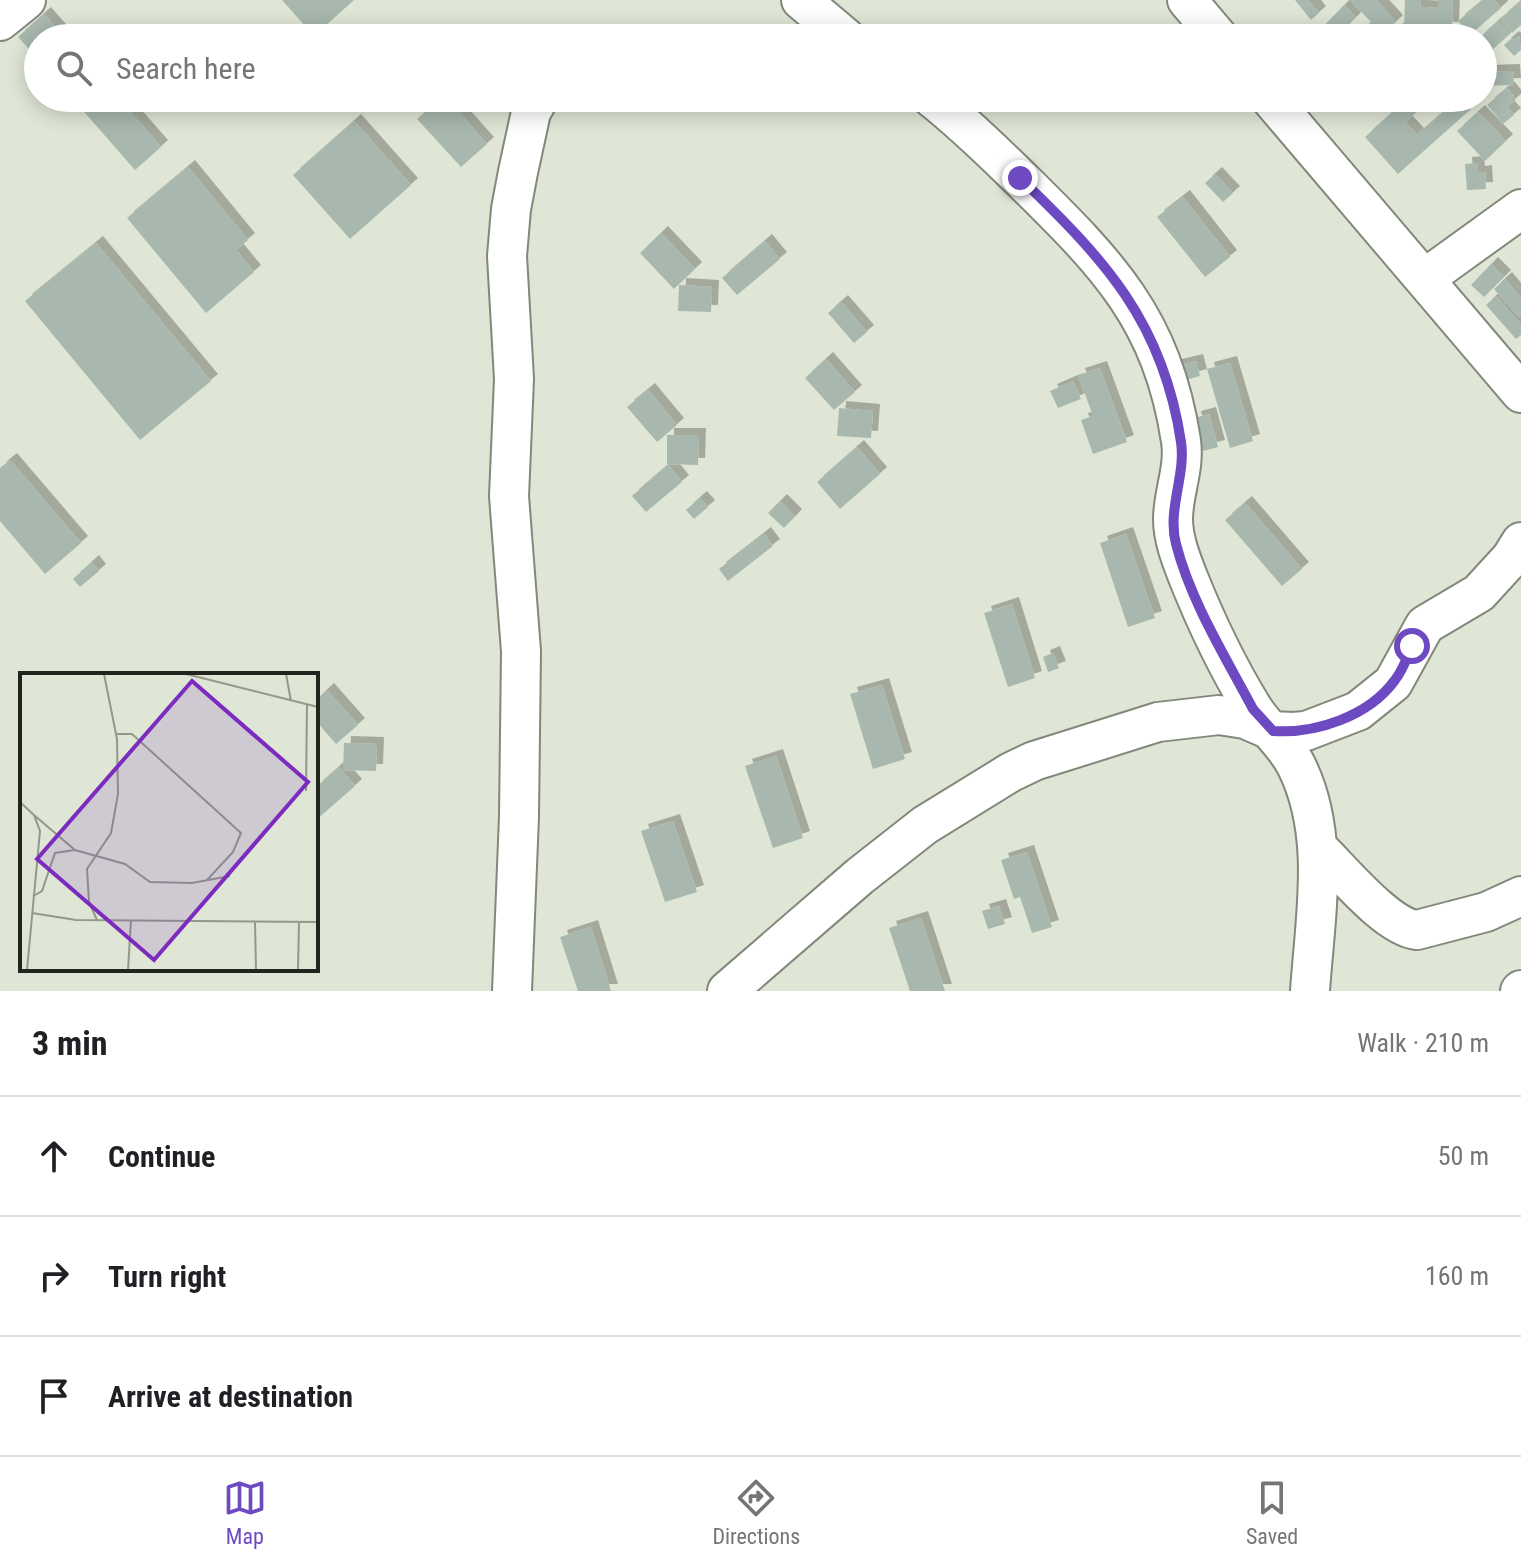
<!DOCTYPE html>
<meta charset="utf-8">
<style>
body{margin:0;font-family:"Roboto Condensed",sans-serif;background:#f6f6f6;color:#202124}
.stop{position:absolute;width:24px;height:24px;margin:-18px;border:6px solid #6d4ac2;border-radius:50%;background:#fff}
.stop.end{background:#6d4ac2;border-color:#fff;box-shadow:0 2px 8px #0008}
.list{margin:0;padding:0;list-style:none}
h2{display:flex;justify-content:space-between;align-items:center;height:104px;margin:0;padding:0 32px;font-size:34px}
h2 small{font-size:26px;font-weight:400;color:#757577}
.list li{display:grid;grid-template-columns:52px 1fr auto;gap:24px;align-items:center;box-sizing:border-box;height:120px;padding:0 32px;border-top:2px solid #e0e0e0}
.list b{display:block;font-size:30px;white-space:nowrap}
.list em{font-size:26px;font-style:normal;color:#757577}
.icon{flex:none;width:44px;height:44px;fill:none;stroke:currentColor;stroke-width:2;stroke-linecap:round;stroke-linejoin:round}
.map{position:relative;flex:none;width:1521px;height:991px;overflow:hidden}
.search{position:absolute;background:#fff;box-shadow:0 4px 20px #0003;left:24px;right:24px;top:24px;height:88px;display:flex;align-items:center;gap:20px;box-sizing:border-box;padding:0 28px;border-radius:44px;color:#757577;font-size:30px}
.sheet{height:464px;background:#fff}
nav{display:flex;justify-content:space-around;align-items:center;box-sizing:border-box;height:112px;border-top:2px solid #e0e0e0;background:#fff;font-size:22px;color:#757577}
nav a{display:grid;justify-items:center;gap:4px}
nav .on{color:#6d4ac2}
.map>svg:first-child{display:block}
</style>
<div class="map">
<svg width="1521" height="991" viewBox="0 0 1521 991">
<defs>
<filter id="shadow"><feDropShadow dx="7" dy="-7" stdDeviation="0" flood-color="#0004"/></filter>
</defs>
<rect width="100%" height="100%" fill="#dfe6d5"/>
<path fill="#a8b8ae" filter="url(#shadow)" d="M282,0H354L314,36Z
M1295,0H1308L1319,13L1311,20Z
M1350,0H1376L1396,22L1379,38H1358L1356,36L1371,22Z
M1405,0H1421L1420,7L1438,8V0H1453L1452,29L1404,28Z
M1483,0H1494L1501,8L1470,35L1458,21Z
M1521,1V25L1512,33L1500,19Z
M1344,5L1356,17L1336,38H1326L1319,31Z
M44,14L65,38H38V59L18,37Z
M1498,21L1510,34L1483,58V38H1479Z
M1401,26L1413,38H1388Z
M1519,36L1521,50L1514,56L1504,45L1512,38L1514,40Z
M1513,71L1514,85L1483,86V72Z
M1507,88L1516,99L1507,107L1514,115L1503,124L1487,105Z
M72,98H118L161,147L135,170Z
M441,98H446L487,144L461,167L417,119Z
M1379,98H1400L1387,111L1377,100Z
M1408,98H1433L1405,122L1417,135L1448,108L1440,98H1461L1471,109L1398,174L1365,137Z
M1478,112L1506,141L1485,161L1457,131Z
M354,121L411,185L350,239L293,175Z
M1477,163L1478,173L1485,172L1486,189L1467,190L1465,164Z
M188,167L248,240L236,250L254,272L206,313L127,218Z
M1215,174L1233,193L1223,202L1205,183Z
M1183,197L1230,257L1205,277L1157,217Z
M661,233L695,269L674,289L640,253Z
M765,241L780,259L737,295L722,278Z
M96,243L211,381L140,440L25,301Z
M1491,264L1504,277L1484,297L1471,285Z
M1505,279L1521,298V315L1519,317L1494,289Z
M679,285L712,287L711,312L678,311Z
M1496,296L1521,325V335L1516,339L1486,305Z
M841,302L867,332L854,343L828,313Z
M826,359L855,392L834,410L805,378Z
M1196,361L1200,376L1175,383L1171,367Z
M1230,363L1253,441L1230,448L1207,369Z
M1100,368L1127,442L1093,454L1081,420L1093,416L1078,375Z
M1073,381L1081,399L1058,408L1050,391Z
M648,390L677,425L657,442L627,407Z
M839,408L873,411L871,438L837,436Z
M1209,414L1218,447L1203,451L1194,418Z
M667,435H699L698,465L667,464Z
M857,447L880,474L840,509L817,482Z
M10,460L81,543L45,574L0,521V468Z
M668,465L682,482L646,512L632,496Z
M700,498L708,507L694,519L686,510Z
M780,501L795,516L784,528L768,513Z
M1245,503L1302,569L1282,586L1225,520Z
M764,534L773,546L728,581L719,569Z
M1126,534L1155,618L1128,627L1100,543Z
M92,562L99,571L80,587L73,579Z
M1012,604L1035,678L1008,687L984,613Z
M1053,653L1059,668L1048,672L1043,657Z
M882,685L905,759L873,769L850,694Z
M327,690L358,725L336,744L316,721V700Z
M344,743L377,744L376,771L343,770Z
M776,756L803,838L773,848L745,766Z
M339,767L355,786L316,820V787Z
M673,821L697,892L665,902L641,831Z
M1027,852L1052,927L1032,933L1020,897L1014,899L1001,860Z
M999,906L1005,924L988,929L982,911Z
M921,918L945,991H910L889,928Z
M591,927L611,991H578L560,937Z"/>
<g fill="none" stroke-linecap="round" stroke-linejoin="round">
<defs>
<path id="minor" d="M801,0L846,38
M1187,0L1219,38
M0,21L26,0
M932,98C964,123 992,151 1021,179C1106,263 1162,317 1181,441C1185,468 1173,493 1173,519C1173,539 1181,559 1188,577C1206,622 1227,666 1252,707C1265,728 1285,743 1296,765C1331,834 1315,917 1310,991
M1270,98L1521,393
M1424,279L1521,209
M1319,849C1341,870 1387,927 1417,930L1486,912L1521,896
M512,991L519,816L521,651L509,496L514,379L507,256L511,209L518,172L531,112L539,98
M727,991L860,876L925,825L1011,772L1034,761L1158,722L1219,715L1245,719L1273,731L1292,732L1306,731L1358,711L1393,683L1425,625L1479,593L1511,558L1521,542
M1520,991L1521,990"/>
</defs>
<use href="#minor" stroke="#82887a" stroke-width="42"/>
<use href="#minor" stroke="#fff" stroke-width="38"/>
</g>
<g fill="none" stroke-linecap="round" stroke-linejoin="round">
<path stroke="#6d4ac2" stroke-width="10" d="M1020,178C1104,259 1163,321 1181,442C1186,476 1167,509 1176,544C1191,602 1225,656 1253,709L1273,731C1316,734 1369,716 1395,680C1403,670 1407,658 1412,646"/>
</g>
<g transform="translate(20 673)">
<rect width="298" height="298" fill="#dfe6d5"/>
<path fill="none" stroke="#93988c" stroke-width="2" d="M166,1L298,34M266,1L271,28M97,61H112L221,160L213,179L187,207M286,118L287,31M0,129L14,142L20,158L7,297M14,142L55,177L105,191L130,209L172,210L210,203M13,223L22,218L35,180L55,177M12,240L56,247L298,249M77,247L69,229L67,196L91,160L98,121L97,66L84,1M235,249L236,297M108,297L111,247M278,297L279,249"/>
<path fill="#7b2cbf" fill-opacity="0.15" stroke="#7b2cbf" stroke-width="4" d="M172,8L288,109L134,287L17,186Z"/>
<rect width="298" height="298" fill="none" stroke="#22241e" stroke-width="4"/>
</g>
</svg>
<div class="stop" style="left:1412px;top:646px"></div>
<div class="stop end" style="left:1020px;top:178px"></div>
<div class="search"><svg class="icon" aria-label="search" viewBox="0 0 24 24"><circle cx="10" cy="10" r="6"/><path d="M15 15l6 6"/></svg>Search here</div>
</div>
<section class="sheet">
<h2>3 min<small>Walk · 210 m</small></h2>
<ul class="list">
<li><svg class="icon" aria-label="ahead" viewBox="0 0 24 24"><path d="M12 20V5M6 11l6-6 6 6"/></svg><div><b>Continue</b></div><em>50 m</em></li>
<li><svg class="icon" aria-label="right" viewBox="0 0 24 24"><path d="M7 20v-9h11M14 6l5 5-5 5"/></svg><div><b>Turn right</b></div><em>160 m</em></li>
<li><svg class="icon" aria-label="arrive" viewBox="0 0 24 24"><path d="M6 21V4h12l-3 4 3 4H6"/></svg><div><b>Arrive at destination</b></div></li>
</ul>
</section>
<nav>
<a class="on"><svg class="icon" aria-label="map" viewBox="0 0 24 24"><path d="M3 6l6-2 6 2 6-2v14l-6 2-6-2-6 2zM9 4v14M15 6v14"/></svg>Map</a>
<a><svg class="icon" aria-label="directions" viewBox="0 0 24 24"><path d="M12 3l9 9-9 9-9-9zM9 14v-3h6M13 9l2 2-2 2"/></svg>Directions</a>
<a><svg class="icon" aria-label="saved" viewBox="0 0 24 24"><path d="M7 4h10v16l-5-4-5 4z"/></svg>Saved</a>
</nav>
